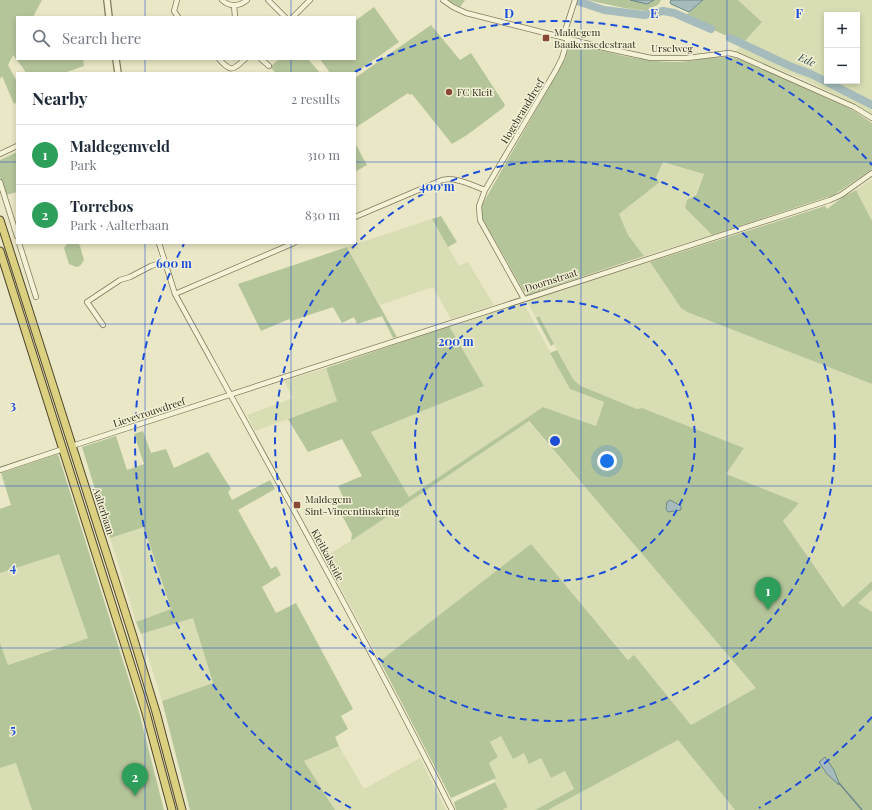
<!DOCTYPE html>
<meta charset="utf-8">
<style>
body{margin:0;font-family:"Playfair Display",serif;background:#f2f2f3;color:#1f2937}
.controls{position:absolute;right:12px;top:12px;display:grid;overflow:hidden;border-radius:0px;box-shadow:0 2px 6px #0003}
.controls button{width:36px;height:36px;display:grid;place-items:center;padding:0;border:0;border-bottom:1px solid #e0e1e3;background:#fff;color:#1f2937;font:20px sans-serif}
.you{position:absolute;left:607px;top:461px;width:14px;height:14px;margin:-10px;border:3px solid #fff;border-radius:50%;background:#1a73e8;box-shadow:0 0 0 6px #1a73e833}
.badge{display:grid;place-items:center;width:26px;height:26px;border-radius:50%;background:#111827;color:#fff;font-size:13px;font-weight:700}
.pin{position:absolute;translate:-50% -33px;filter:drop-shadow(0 1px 2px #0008)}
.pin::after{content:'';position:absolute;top:21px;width:14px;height:12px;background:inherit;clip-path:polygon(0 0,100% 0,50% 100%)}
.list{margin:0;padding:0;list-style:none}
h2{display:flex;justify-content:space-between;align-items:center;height:52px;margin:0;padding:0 16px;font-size:17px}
h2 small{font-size:13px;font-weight:400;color:#747a83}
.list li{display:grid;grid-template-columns:26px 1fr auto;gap:12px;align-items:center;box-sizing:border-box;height:60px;padding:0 16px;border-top:1px solid #e0e1e3}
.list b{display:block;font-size:15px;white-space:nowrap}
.list p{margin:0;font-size:13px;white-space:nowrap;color:#747a83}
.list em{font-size:13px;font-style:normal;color:#747a83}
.icon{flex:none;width:22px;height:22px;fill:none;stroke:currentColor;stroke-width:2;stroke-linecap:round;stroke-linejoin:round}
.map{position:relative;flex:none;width:872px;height:810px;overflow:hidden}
.search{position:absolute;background:#fff;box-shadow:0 2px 6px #0003;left:16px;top:16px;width:340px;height:44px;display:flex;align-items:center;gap:10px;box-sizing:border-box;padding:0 14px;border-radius:0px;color:#747a83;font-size:15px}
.panel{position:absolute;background:#fff;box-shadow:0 2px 6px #0003;left:16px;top:72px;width:340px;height:172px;border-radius:0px}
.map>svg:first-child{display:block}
</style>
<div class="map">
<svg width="872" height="810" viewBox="0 0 872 810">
<rect width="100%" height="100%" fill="#e9e7c5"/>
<path fill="#d9ddb3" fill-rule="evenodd" d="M738,0H872V115L862,108L801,78L735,52L762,22ZM827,15H857V81H827Z
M663,162L704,173L695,195L687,200L685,208L712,235L644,256L628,235L619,214L660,182L656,178Z
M872,179V221L856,190Z
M432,219L459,266L468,262L494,305L451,319L433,287L380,305L347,247Z
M650,262L681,308L687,312L872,384V581L844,607L783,521L799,503L725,474L744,448L642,408L637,409L581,386L573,379L539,317L536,318L527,301Z
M523,302L570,389L604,402L596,426L543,407L409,497L371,432L484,386L449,326Z
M326,368L337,401L255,431L247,415L293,398L284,381Z
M528,421L757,688L691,725L634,656L629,660L531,545L380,661L324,557L351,541Z
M144,526L171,610L136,622L110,538Z
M60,553L88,638L7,665L0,643V573Z
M872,590V612L858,603Z
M193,617L213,683L162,701L141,634Z
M501,736L524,753L541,758L551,778L565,771L574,790L535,810H502L508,807L494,779L495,778L489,763L498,757L490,742Z
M678,740L735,810H548Z
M339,746L364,789L420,758L446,810H335L304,761Z
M16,763L32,810H0V768Z"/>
<path fill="#b5c59a" d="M0,0H42L33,17H17V59H83L84,66L64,73H26L23,68L13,55L8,65L17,82V102L14,104L2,76L0,79Z
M448,0H465L460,7Z
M587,0H630L650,3L654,0H661C657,9 651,5 647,11L624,8Z
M703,0H738L762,22L743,43L684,17Z
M374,7L399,42L355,73H330L320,59H355V21Z
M431,25L460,60L471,53L505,105L503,108L467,135L452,144L412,94L410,95L408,93L355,128V78Z
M569,42C604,51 639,62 675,62C697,62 720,53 742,60L844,106L856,112L872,123V169L834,195L712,235L685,208L687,200L696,195L704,174L663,162L656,178L660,182L619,214L628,235L644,256L527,295L525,293L484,221L481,213L482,205L565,59Z
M279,59H308L320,73H276L270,67Z
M355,143L367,165L355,172Z
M17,152V192L6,195L0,177V160Z
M856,190L872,221V384L687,312L681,308L650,262L825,206L827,209L843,197Z
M441,216L457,242L448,247L432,219Z
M68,243H78L80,246L84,260L80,266L76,267L69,264L64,248Z
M347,247L397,337L393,338L382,316L357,324L354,317L342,323L333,307L291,321L289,319L261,331L238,284Z
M539,316L554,344L551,346L536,318Z
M449,326L484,386L371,432L409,497L543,407L596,426L604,402L570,389L550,353L557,350L573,379L576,382L581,386L637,409L642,408L744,448L726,474L799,503L783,521L843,607L872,581V590L858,603L872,612V810H735L678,740L548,810H535L574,789L565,771L551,778L541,758L529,764L524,753L513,759L501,736L490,742L498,757L489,763L496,778L451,798L380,661L531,544L628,660L634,655L691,725L756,688L529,421L351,541L352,534L337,506L346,503L338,486L362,476L342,439L308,452L288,419L337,401L326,368Z
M143,431L151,453L166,449L174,468L208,452L231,489L228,492L232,500L270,480L275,489L238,510L271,569L276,566L281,575L262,587L276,613L296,603L353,709L341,716L348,729L335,737L339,746L304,761L335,810H190L162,701L213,683L193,618L141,634L136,622L171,609L144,527L110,538L82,447L116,436L127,470L144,464L134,434Z
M58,454L139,712L164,810H32L16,763L0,768V643L8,665L88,638L59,554L0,573V509L11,505L1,473Z
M495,782L508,807L502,810H456L454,802Z"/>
<path fill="#a6bcbc" stroke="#6e8989" d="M630,0H654L647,4Z
M671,0H703L689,12L671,4L670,2Z
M670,500L681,506V510L668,512L666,509L667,502Z
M825,757L834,770L839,783V785L827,774L819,762Z"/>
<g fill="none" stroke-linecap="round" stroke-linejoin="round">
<path stroke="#6e8989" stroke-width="1.5" d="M839,783L862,810"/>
<path stroke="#a6bcbc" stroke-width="8" d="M577,1L604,10L644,15L663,11L674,13L711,29
M730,38L792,67L811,74L872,105"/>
<defs>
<path id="minor" d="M177,0L174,11L178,17
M222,0C229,7 239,7 247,0
M268,0L285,17
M443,0L453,7L466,13L609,49L651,58H687L729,53L737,55L854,107L872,118
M234,5L235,17
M293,17L310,0
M563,37L575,0
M219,59C231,72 232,71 245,59
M261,59L269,66
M0,154L17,146
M0,182L17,236
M355,217L442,180C457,177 471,185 485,190
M19,243L36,297
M159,243L175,294C269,465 364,635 452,810
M175,294L294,243
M524,299L480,220L479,206L485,190L556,70L562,58L568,38
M103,325L87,302L120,280L130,277L151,266L164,262
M72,446L830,200L841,195L872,173
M0,470L63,449"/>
<path id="tertiary" d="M107,0L109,17
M116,59L118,73"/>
<path id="trunk" d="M0,220L131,630L156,712L182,810
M0,251L121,633L146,713L172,810"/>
</defs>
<use href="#minor" stroke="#817a5d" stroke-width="6"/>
<use href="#tertiary" stroke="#817a5d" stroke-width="8"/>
<use href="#trunk" stroke="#504731" stroke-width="9"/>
<use href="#minor" stroke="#f4f3d7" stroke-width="4.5"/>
<use href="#tertiary" stroke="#f4f3d7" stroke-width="5.5"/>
<use href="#trunk" stroke="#dbcf80" stroke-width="7"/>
</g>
<path fill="none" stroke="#1d4ed8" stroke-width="1" stroke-opacity="0.55" d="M145,0V17M291,0V17M436,0V810M581,0V810M727,0V810M145,59V73M291,59V73M0,162H17M355,162H872M145,243V810M291,243V810M0,324H872M0,486H872M0,648H872"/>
<g fill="none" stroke="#1d4ed8" stroke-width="2" stroke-dasharray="7 5">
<circle cx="555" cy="441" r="140"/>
<circle cx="555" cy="441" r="280"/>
<path d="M872 717A420 420 0 0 1 759 808M351 808A420 420 0 0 1 184 244M355 72A420 420 0 0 1 872 165"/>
</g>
<g fill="#894934" stroke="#f1f0d4" stroke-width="1.5">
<rect x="542" y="34" width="8" height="8" rx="2"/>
<circle cx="449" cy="92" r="4"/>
<rect x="293" y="501" width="8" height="8" rx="2"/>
</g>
<g text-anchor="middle" stroke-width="3" stroke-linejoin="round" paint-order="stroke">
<g font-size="10" fill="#332e1f" stroke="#f1f0d4" text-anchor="start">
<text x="554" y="36">Maldegem<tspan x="554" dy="12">Baaikensedestraat</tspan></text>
<text x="457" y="96">FC Kleit</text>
<text x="305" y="503">Maldegem<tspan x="305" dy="12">Sint-Vincentiuskring</tspan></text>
</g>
<g font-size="10" fill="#332e1f" stroke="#f1f0d4">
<text x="672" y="52">Urselweg</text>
<text transform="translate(522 111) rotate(-59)" y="4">Hogebranddreef</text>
<text transform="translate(551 280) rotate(-18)" y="4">Doornstraat</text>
<text transform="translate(149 412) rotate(-18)" y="4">Lievevrouwdreef</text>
<text transform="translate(104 511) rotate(72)" y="4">Aalterbaan</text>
<text transform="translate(328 555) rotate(62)" y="4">Kleitkalseide</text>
</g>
<g font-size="11" font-style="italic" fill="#304b51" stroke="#f1f0d4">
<text transform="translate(807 60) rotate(24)" y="4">Ede</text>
</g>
</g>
<g font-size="13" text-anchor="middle" font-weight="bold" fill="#1d4ed8" stroke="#f1f0d4" stroke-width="3" stroke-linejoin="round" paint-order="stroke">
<text x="509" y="18">D</text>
<text x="654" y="18">E</text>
<text x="799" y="18">F</text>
<text x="13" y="410">3</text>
<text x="13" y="572">4</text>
<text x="13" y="734">5</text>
</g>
<circle cx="555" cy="441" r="6" fill="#1d4ed8" stroke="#f1f0d4" stroke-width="2"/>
<g font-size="12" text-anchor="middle" font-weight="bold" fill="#1d4ed8" stroke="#f1f0d4" stroke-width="3" stroke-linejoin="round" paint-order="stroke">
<text x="437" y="191">400 m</text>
<text x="174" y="268">600 m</text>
<text x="456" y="346">200 m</text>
</g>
</svg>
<div class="controls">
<button>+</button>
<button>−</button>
</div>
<div class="you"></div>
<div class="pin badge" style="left:768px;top:610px;background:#2e9e5b">1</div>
<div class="pin badge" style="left:135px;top:796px;background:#2e9e5b">2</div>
<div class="search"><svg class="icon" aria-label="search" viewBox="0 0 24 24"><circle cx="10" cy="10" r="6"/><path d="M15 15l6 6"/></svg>Search here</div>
<section class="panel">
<h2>Nearby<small>2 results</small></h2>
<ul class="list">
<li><span class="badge" style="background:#2e9e5b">1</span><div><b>Maldegemveld</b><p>Park</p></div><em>310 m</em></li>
<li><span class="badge" style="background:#2e9e5b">2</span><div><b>Torrebos</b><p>Park · Aalterbaan</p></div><em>830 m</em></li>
</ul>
</section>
</div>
